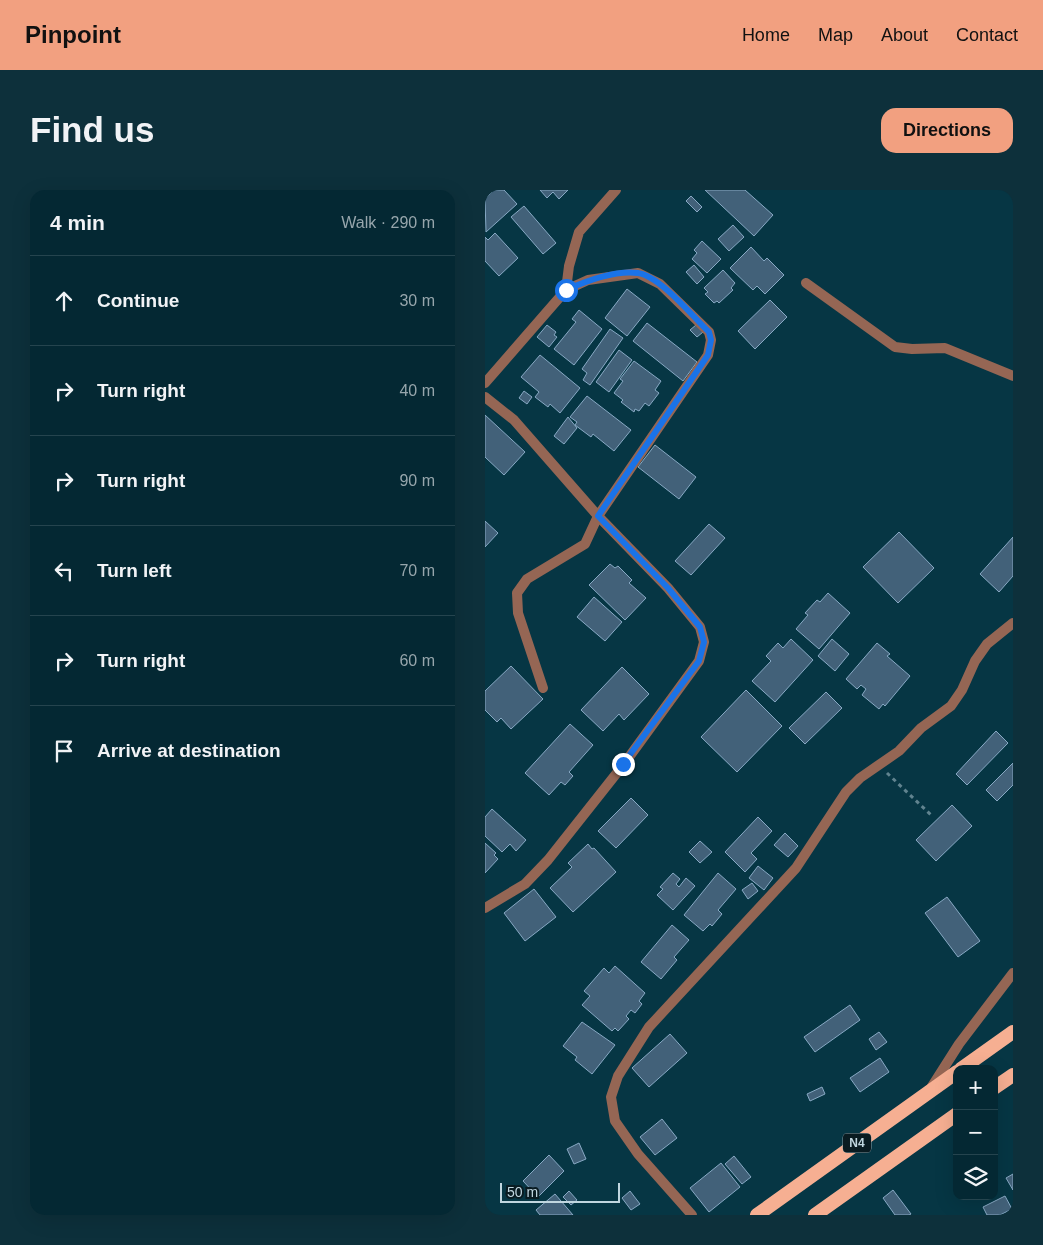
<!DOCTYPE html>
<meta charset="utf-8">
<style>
body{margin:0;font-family:Arial,sans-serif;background:#0d303b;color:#f1f3f6}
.controls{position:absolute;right:15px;bottom:15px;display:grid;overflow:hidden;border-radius:10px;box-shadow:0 5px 20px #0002}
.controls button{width:45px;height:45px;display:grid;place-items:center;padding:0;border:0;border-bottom:1px solid #25444e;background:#042833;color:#f1f3f6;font:25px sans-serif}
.scale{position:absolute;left:15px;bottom:12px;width:120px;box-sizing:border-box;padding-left:5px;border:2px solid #c0d6df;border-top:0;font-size:14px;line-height:18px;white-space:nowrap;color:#c0d6df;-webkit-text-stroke:4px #091b21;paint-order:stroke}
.stop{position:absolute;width:15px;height:15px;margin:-11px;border:4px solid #1a73e8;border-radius:50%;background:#fff}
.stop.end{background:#1a73e8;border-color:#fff;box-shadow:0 1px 5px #0008}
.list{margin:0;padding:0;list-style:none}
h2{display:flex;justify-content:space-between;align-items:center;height:65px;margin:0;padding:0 20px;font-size:21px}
h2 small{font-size:16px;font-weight:400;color:#97a6ac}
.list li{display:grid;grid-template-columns:32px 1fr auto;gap:15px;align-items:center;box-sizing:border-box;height:90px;padding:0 20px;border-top:1px solid #25444e}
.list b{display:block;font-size:19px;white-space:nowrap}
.list em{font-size:16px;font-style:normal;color:#97a6ac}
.icon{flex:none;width:28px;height:28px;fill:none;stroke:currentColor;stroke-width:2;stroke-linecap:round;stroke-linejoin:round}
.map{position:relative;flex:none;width:528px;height:1025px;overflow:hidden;border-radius:15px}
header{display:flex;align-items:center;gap:30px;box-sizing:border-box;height:70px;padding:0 25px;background:#f2a080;color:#111}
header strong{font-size:24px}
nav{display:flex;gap:28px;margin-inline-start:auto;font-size:18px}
.intro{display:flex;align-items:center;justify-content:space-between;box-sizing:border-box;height:120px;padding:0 30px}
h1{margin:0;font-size:35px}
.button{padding:12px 22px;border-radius:15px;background:#f2a080;color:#111;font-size:18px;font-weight:700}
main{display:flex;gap:30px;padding:0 30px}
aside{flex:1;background:#042833;border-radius:15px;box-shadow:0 5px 20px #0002}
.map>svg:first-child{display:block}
</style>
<header>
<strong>Pinpoint</strong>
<nav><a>Home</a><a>Map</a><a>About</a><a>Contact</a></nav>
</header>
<div class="intro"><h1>Find us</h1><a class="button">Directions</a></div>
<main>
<aside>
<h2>4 min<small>Walk · 290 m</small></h2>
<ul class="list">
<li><svg class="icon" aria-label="ahead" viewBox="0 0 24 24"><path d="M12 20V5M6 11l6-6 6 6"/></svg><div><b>Continue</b></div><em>30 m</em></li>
<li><svg class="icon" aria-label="right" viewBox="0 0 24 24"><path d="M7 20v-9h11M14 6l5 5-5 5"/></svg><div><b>Turn right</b></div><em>40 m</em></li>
<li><svg class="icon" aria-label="right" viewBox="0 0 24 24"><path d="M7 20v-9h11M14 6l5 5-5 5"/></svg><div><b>Turn right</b></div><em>90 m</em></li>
<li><svg class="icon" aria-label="left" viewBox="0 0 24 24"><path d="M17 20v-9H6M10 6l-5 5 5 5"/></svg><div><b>Turn left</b></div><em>70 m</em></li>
<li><svg class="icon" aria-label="right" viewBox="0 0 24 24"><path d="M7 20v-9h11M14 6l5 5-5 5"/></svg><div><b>Turn right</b></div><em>60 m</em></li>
<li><svg class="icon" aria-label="arrive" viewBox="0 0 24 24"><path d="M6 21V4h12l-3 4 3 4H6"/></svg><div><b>Arrive at destination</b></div></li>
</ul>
</aside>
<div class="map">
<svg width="528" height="1025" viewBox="0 0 528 1025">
<rect width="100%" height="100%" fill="#063644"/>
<path fill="#426179" stroke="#88a9c4" d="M9,0H19L32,14L1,42L0,9Z
M55,0H83L74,9L68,2L62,8Z
M220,0H260L288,25L269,46Z
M206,6L217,17L212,22L201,11Z
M39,16L71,53L58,64L26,27Z
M248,35L259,47L244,61L233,49Z
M10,43L33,68L14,86L0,71V47L3,50Z
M217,51L236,69L222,83L207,69L212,63L209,60Z
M266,57L279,71L282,68L299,85L280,104L272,96L268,100L245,78Z
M209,75L219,87L212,94L201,82Z
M238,80L250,93L246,98L248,100L234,113L232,111L229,113L220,104L223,102L219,98Z
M142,99L165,117L142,146L120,128Z
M285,110L302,127L270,159L253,141Z
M94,120L117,139L89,175L69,159L91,132L87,129Z
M162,133L212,172L198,191L148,151Z
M62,135L71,142L69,145L72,147L64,157L52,147Z
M211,135L218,142L212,147L205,140Z
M125,139L138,148L105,195L98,190L102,183L97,179Z
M134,160L147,170L124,202L111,192Z
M55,165L95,198L75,223L65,214L63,217L50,207L54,202L36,187Z
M149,171L176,191L170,200L174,203L164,216L160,213L154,221L150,219L149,222L136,212L138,210L129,203L138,191L135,189Z
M39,201L47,207L42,214L34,208Z
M102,206L146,240L129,261L108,244L106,247L90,235L92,232L85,227Z
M0,225L40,262L19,285L0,267Z
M83,227L92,238L79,254L69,246Z
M170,255L211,287L194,309L153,277Z
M0,331L13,343L0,357Z
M224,334L240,348L206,385L190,371Z
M414,342L449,378L413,413L378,377Z
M528,347V386L514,402L495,384Z
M125,374L130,378L133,376L147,390L144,393L161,408L140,430L104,395Z
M343,403L365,423L334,459L311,439L323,425L320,423L332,410L335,412Z
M109,407L137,432L120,451L92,427Z
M306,449L328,470L290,512L267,491L286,471L281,466L293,453L298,458Z
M347,449L364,464L350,481L333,466Z
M392,453L405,464L402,466L425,486L400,516L398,514L394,519L377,505L381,499L376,495L372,499L361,489Z
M26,476L58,509L26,539L16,528L12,532L0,520V501Z
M137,477L164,504L139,530L134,524L118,541L96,520Z
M261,500L297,536L252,582L216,547Z
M341,502L357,518L320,554L304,538Z
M85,534L108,555L84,582L88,586L80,595L76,592L64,605L40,583Z
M511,541L523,553L482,595L471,584Z
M528,573V595L512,611L501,600Z
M146,608L163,625L131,658L113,641Z
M467,615L487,636L451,671L431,650Z
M7,619L41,650L31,661L25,654L17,662L0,646V627Z
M273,627L287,641L266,663L272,669L260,682L240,662Z
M300,643L313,656L303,667L289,655Z
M215,651L227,662L215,673L204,662Z
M0,653L11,663L9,665L13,669L0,683Z
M103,654L107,659L109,658L131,682L88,722L65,698L87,677L83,673Z
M273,676L288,688L279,700L264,688Z
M188,683L195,689L191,694L194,697L201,688L210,696L188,720L172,705L178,699L175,697Z
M233,683L251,699L233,720L237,724L227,736L225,734L218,741L199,725Z
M267,693L273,701L263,709L257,700Z
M49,699L71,727L40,751L19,723Z
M462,707L495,751L473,767L440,723Z
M187,735L204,750L189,767L192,770L176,789L156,772Z
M130,776L160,803L154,811L157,814L150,823L146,820L141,826L144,829L133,841L130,838L127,841L97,815L105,806L99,801L119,778L124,783Z
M365,815L375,830L330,862L319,847Z
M97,832L130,855L107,884L90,870L92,867L78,856Z
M394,842L402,852L391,860L384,849Z
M185,844L202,863L164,897L147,878Z
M395,868L404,882L375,902L365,888Z
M337,897L340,904L325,911L322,904Z
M177,929L192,948L170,965L155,947Z
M94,953L101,969L89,974L82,959Z
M64,965L79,981L53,1007L38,991Z
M249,966L266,987L257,994L240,974Z
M236,973L255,997L224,1022L205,998Z
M528,984V1000L521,988Z
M408,1000L426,1024L424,1025H410L398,1008Z
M84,1001L92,1010L86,1015L78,1007Z
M145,1001L155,1014L146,1020L137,1008Z
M70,1004L88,1025H55L51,1020Z
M520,1006L527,1019L515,1025H502L498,1017Z"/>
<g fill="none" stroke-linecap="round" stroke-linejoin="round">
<path stroke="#60838f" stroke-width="3" stroke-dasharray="4 4" stroke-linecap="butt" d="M402,583L446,625"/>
<path stroke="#956654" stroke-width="10" d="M321,93L410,157L427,159L460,158L528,186
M81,100L84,76L94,42L131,0
M0,193L81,100L103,90L153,83L175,94L224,142L226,150L223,165L113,326L100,354L42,389L32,403L33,423L58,498
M0,207L29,230L113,326L183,398L215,437L219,452L214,471L139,574L63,670L40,694L0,718
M446,898L474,854L528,783
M207,1025L153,964L130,931L126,907L133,886L164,837L311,678L361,602L375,588L414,561L436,538L466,516L477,500L490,471L502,454L528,433"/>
<path stroke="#f6af92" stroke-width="14" d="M476,879L528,842
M509,898L528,885
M272,1025L472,882
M330,1025L472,924"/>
</g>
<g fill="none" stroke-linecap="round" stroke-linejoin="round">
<path stroke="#1a73e8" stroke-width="6" d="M81,100C101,91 129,80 153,83C175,86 208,127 224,142L226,150L223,165L113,326L183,398L215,437L219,452L214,471L138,574"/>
</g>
<g text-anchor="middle" stroke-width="4.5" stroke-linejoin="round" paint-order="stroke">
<rect fill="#091b21" stroke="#899ea6" stroke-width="1" x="358" y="943.5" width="28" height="19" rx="4"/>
<g font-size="12" font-weight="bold" fill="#c0d6df">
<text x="372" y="957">N4</text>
</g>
</g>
</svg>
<div class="controls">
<button>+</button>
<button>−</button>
<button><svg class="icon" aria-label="layers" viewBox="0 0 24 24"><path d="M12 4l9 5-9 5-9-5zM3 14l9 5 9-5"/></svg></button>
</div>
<div class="scale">50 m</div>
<div class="stop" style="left:81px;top:100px"></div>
<div class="stop end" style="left:138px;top:574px"></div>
</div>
</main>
